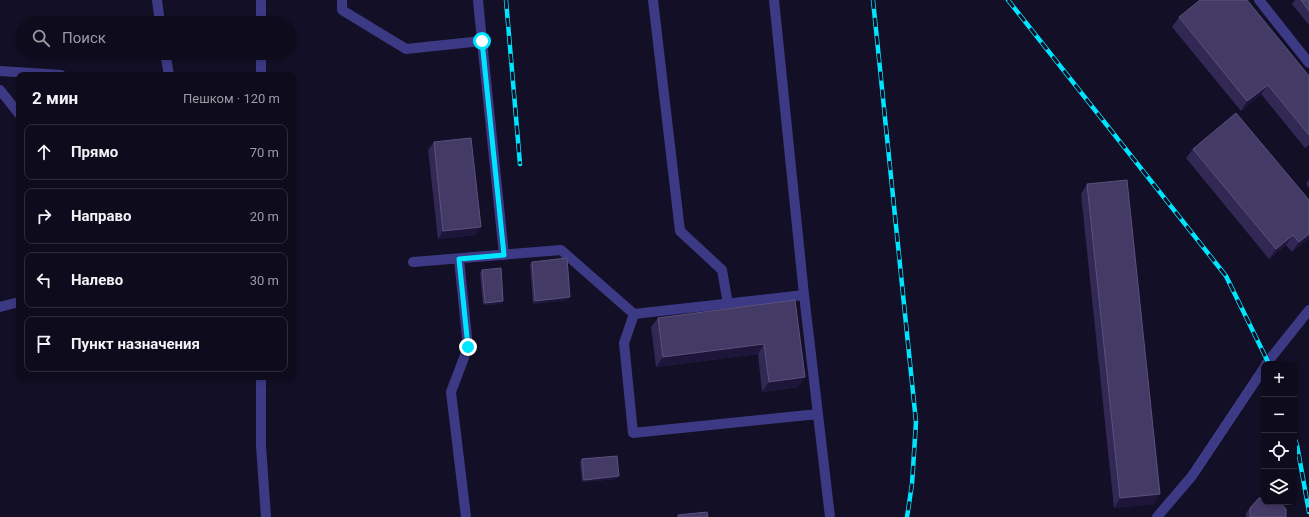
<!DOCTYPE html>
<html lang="ru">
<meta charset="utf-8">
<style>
body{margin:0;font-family:Roboto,sans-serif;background:#1c1929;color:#f1f3f6}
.controls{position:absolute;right:12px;bottom:12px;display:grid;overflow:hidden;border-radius:8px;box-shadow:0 2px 6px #0003}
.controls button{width:36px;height:36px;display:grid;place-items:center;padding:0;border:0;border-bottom:1px solid #2e2b3b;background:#0e0b1c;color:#f1f3f6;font:20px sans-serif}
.stop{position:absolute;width:12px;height:12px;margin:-9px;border:3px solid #00e5ff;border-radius:50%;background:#fff}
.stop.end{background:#00e5ff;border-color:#fff;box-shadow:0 1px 4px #0008}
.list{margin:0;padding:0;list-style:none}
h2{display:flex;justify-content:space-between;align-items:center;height:52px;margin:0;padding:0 16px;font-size:17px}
h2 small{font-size:13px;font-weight:400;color:#9b9ba3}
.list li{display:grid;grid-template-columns:26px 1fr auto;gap:12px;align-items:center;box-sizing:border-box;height:56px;margin:0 8px 8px;padding:0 8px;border:1px solid #2e2b3b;border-radius:8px}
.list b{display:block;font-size:15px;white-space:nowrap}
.list em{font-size:13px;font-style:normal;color:#9b9ba3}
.icon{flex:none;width:22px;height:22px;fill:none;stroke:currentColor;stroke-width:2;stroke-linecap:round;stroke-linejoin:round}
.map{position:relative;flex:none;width:1309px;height:517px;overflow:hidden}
.search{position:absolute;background:#0e0b1c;box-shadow:0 2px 6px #0003;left:16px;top:16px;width:280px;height:44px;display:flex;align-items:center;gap:10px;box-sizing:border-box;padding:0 14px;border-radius:22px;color:#9b9ba3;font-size:15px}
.panel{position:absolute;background:#0e0b1c;box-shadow:0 2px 6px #0003;left:16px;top:72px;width:280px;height:308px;border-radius:8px}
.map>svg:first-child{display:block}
</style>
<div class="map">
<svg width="1309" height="517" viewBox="0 0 1309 517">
<rect width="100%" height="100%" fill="#130f26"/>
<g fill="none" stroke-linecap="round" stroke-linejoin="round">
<path stroke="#3d3a85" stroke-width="10" d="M157,0L160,23
M342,0V10L406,49L482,41L504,255
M478,0L482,41
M653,0L680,231L722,270L728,304
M774,0L804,295L830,517
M1259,0L1309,63
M165,53L169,75
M0,71L61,75
M0,90L19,114
M459,259L468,347L451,392L466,517
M413,262L561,250L634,314L804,295
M0,307L19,302
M634,314L624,343L633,433L818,414
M1266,364L1309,310
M1157,517L1192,476L1264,368"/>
<path stroke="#3d3a85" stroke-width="10" d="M261,0V23
M261,53V75
M261,377V446L266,517"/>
<defs>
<path id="rail" d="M506,0L520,164
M873,0L916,422L912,484L907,517
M1008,0L1226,276L1269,364
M1294,437L1297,445L1309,512"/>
</defs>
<use href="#rail" stroke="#00e5ff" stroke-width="4.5"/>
<use href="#rail" stroke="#130f26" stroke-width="3" stroke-dasharray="9" stroke-linecap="butt"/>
</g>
<path fill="#312854" d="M1295,0H1309V25L1292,4Z
M1179,17L1309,76V145L1305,148L1261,94L1241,111L1172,27Z
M434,142L475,235L438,239L428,150Z
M1193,149L1309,200V238L1292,252L1286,245L1269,259L1186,158Z
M1309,179V188L1306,184Z
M1087,184L1154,504L1114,508L1081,194Z
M532,262L568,300L533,304L530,265Z
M482,270L503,301L501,304L483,305L480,273Z
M795,300L798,387L762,392L758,354L656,367L651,327L658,318Z
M582,459L617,479L582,482L580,462Z
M1250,508L1286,517H1246V513Z"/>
<path fill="#1d163a" d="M1268,85L1261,94L1241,111L1247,101Z
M481,227L475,235L438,239L443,231Z
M1309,234V238L1292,252L1299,242Z
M1293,235L1286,245L1269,259L1276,249Z
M570,297L568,300L533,304L535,301Z
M503,301L501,304L483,305L485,303Z
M764,344L758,354L656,367L663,357Z
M805,377L798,387L762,392L769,382Z
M619,476L617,479L582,482L584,480Z
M1160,494L1154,504L1114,508L1120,498Z"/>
<path fill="#433a66" stroke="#5a527e" d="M1200,0H1247L1309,76V135L1268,85L1247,101L1179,17Z
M1301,0H1309V11Z
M1236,113L1309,200V234L1299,242L1293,235L1276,249L1193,149Z
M471,138L481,227L443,231L434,142Z
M1127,180L1160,494L1120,498L1087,184Z
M567,258L570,297L535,301L532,262Z
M501,268L503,301L485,303L482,270Z
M795,300L805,377L769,382L764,344L663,357L658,318Z
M617,456L619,476L584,480L582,459Z
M1259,498H1264V502H1280L1286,509V517H1250V508Z
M707,512L708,517H678V515Z"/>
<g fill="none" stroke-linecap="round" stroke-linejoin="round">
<path stroke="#00e5ff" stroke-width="5" d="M468,347L459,259L504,255L482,41"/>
</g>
</svg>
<div class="controls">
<button>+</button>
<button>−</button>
<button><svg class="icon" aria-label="locate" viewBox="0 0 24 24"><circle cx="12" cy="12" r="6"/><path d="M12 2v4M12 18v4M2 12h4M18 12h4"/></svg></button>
<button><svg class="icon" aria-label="layers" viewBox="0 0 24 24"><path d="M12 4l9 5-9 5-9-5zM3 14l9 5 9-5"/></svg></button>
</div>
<div class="stop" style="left:482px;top:41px"></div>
<div class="stop end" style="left:468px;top:347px"></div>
<div class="search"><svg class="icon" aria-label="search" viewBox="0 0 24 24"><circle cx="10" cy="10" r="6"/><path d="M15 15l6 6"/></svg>Поиск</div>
<section class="panel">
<h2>2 мин<small>Пешком · 120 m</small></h2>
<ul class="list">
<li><svg class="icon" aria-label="ahead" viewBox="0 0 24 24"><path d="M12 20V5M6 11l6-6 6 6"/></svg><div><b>Прямо</b></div><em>70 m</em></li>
<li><svg class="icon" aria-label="right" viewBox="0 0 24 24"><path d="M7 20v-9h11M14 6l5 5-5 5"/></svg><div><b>Направо</b></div><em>20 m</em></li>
<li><svg class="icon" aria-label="left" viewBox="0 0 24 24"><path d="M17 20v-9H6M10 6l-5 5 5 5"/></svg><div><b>Налево</b></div><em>30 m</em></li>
<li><svg class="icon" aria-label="arrive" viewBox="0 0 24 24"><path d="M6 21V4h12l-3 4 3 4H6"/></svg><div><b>Пункт назначения</b></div></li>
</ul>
</section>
</div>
